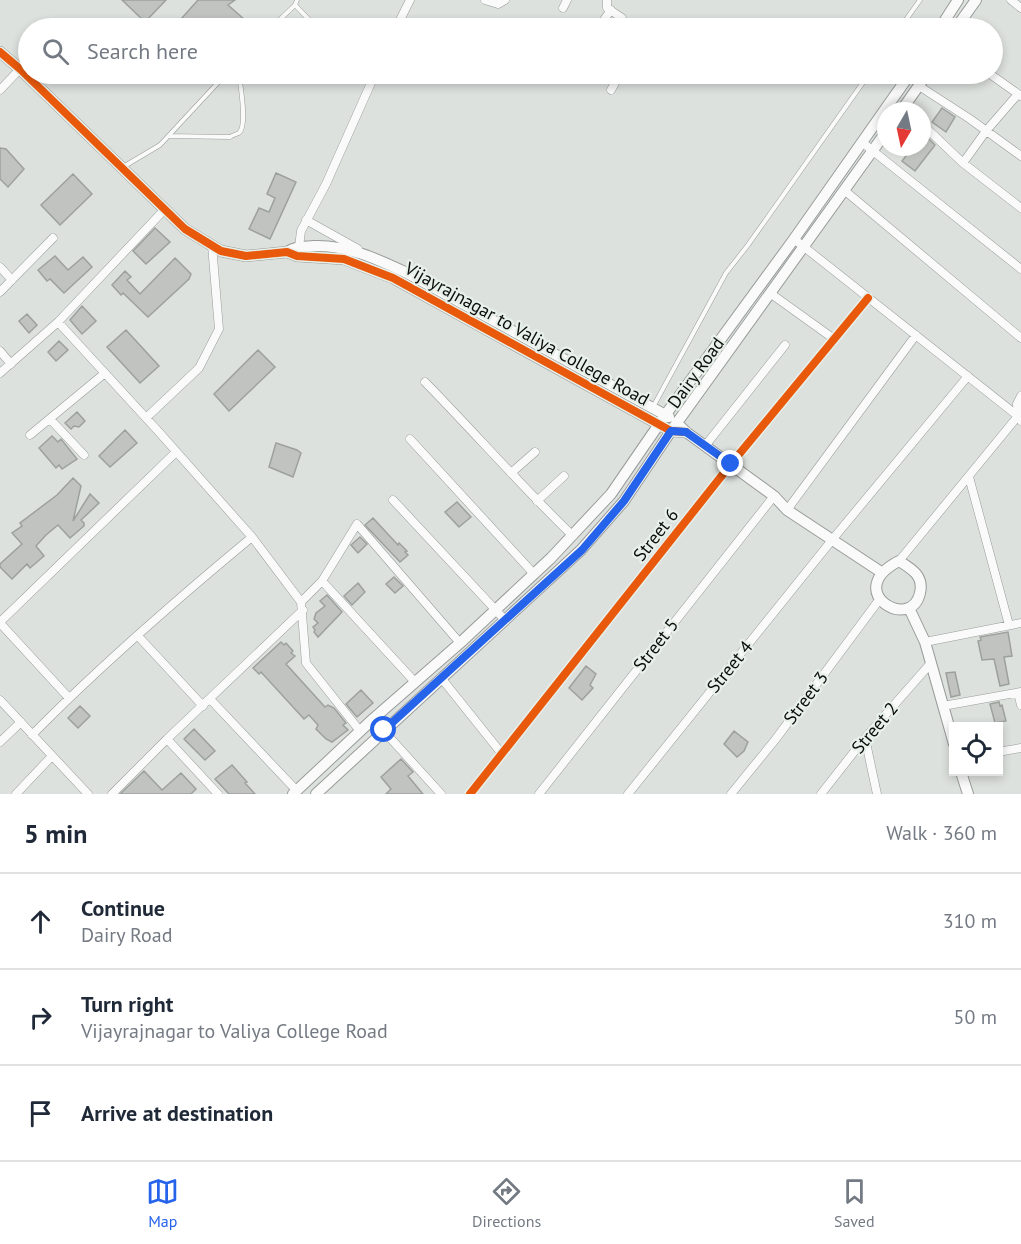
<!DOCTYPE html>
<meta charset="utf-8">
<style>
body{margin:0;font-family:"PT Sans",sans-serif;background:#f2f2f3;color:#1f2937}
.controls{position:absolute;right:18px;bottom:18px;display:grid;overflow:hidden;border-radius:0px;box-shadow:0 3px 9px #0003}
.controls button{width:54px;height:54px;display:grid;place-items:center;padding:0;border:0;border-bottom:2px solid #e0e1e3;background:#fff;color:#1f2937;font:30px sans-serif}
.compass{position:absolute;left:877px;top:102px;width:54px;height:54px;border-radius:50%;background:#fff;box-shadow:0 3px 9px #0003;rotate:189deg}
.stop{position:absolute;width:18px;height:18px;margin:-14px;border:4px solid #2563eb;border-radius:50%;background:#fff}
.stop.end{background:#2563eb;border-color:#fff;box-shadow:0 2px 6px #0008}
.list{margin:0;padding:0;list-style:none}
h2{display:flex;justify-content:space-between;align-items:center;height:78px;margin:0;padding:0 24px;font-size:26px}
h2 small{font-size:20px;font-weight:400;color:#747a83}
.list li{display:grid;grid-template-columns:39px 1fr auto;gap:18px;align-items:center;box-sizing:border-box;height:96px;padding:0 24px;border-top:2px solid #e0e1e3}
.list b{display:block;font-size:22px;white-space:nowrap}
.list p{margin:0;font-size:20px;white-space:nowrap;color:#747a83}
.list em{font-size:20px;font-style:normal;color:#747a83}
.icon{flex:none;width:33px;height:33px;fill:none;stroke:currentColor;stroke-width:2;stroke-linecap:round;stroke-linejoin:round}
.map{position:relative;flex:none;width:1021px;height:794px;overflow:hidden}
.search{position:absolute;background:#fff;box-shadow:0 3px 9px #0003;left:18px;right:18px;top:18px;height:66px;display:flex;align-items:center;gap:15px;box-sizing:border-box;padding:0 21px;border-radius:33px;color:#747a83;font-size:22px}
.sheet{height:366px;background:#fff}
nav{display:flex;justify-content:space-around;align-items:center;box-sizing:border-box;height:84px;border-top:2px solid #e0e1e3;background:#fff;font-size:16px;color:#747a83}
nav a{display:grid;justify-items:center;gap:3px}
nav .on{color:#2563eb}
.map>svg:first-child{display:block}
</style>
<div class="map">
<svg width="1021" height="794" viewBox="0 0 1021 794">
<rect width="100%" height="100%" fill="#dde1de"/>
<path fill="#c0c3c0" stroke="#9da19e" stroke-width="1.5" d="M122,0H166L145,22Z
M198,0H235L228,5L245,20L237,28H173Z
M942,108L955,117L946,132L932,122Z
M922,132L935,145L915,171L902,161L913,147H922Z
M0,148L6,149L24,169L8,187L0,179Z
M276,173L296,182L270,239L249,229L259,208L269,212L275,198L267,194Z
M73,174L92,194L60,225L41,205Z
M155,228L170,242L146,264L133,251Z
M55,256L68,270L83,257L92,267L64,293L50,279L47,281L38,270Z
M175,258L191,274L189,279L148,317L123,293L121,295L112,285L125,271L131,277L127,280L140,294Z
M82,306L96,321L82,334L70,320Z
M27,314L37,325L29,333L19,321Z
M126,330L159,366L140,383L107,347Z
M59,341L68,350L56,361L48,352Z
M258,350L275,367L229,411L214,394Z
M77,412L85,421L79,427L74,426L71,429L65,423Z
M125,430L137,443L110,467L99,456Z
M52,436L58,442L61,439L77,459L62,469L59,465L56,468L39,448Z
M276,443L297,450L301,453L293,477L269,467Z
M73,478L81,486L73,521L90,494L99,503L81,520L84,523V526L70,538L58,525L46,535L36,546L44,556L30,568L27,564L12,579L0,567V564L22,544L12,533L22,526L20,523L57,495Z
M457,502L471,517L459,527L445,512Z
M373,518L398,545L399,543L407,551L405,552L408,555L400,562L365,525Z
M360,537L367,544L358,553L351,545Z
M394,577L403,586L395,593L386,584Z
M358,583L365,592L352,605L344,596Z
M327,595L342,612L318,637L314,632L315,630L313,627L318,623L314,619L316,613L325,606L320,601Z
M1008,632L1012,656L1004,657L1009,684L1000,686L994,659L982,660L978,641L981,640L980,637Z
M281,642L284,645L286,643L293,651L291,653L295,656L286,664L325,707L328,705L334,708L346,723L343,725L348,730L332,742L326,739L316,729L318,725L309,715L304,719L261,672L259,674L253,668Z
M586,666L596,674L590,685L593,688L582,700L569,688Z
M955,672L960,695L951,697L946,673Z
M361,690L373,703L357,717L346,704Z
M999,702L1000,706L1002,705L1006,721L995,723L990,704Z
M80,706L90,716L78,728L68,718Z
M194,729L215,751L205,760L184,739Z
M734,731L748,742L744,751L737,757L724,744Z
M401,759L413,772L408,776L423,794H386L391,789L381,777Z
M232,765L247,782L245,783L255,794H229L215,779Z
M144,771L162,790L181,773L196,789L191,794H120Z"/>
<g fill="none" stroke-linecap="round" stroke-linejoin="round">
<defs>
<path id="lane" d="M295,5L317,28
M271,28L295,5L297,0
M900,28L920,0
M169,136L230,137C231,136 239,133 239,133C248,125 240,85 239,74
M123,167L160,145L226,74
M653,407L726,273L748,245L869,74"/>
<path id="street" d="M485,0L498,4L505,0
M607,0V8L622,18L624,28
M1011,0L1021,8
M563,8L567,0
M396,28L410,0
M598,28L611,10
M990,74L1021,96
M919,86L970,119L1021,156
M0,90L20,69
M611,90L620,74
M922,124L963,163L1021,208
M863,143L1021,269
M963,163L986,131L1018,94
M844,190L1021,338
M306,220L358,249
M794,239L1018,416L1021,421
M299,247L301,231L326,184L375,74
M0,267L12,280
M0,292L53,238
M770,293L834,339
M58,322L158,431L252,537L301,602L306,663L360,731
M0,351L11,364
M0,373L58,322L165,209
M425,382C475,433 522,487 573,536
M146,418L199,368L219,329L212,245
M50,419L84,455
M30,435L105,373
M410,439L534,574
M705,446L785,345
M511,473L535,452
M969,477L1009,625
M393,500L505,620
M537,501L564,476
M787,510L916,335
M899,561L1018,416L1017,404L1021,396
M322,581L414,681
M301,602L322,581L357,524L460,643
M0,622L176,452
M0,623L69,698
M138,636L203,706
M925,642L1021,623
M442,679L502,754
M1018,693L1021,705
M210,699L297,791
M0,700L88,794
M943,706L1021,692
M373,719L441,794
M32,735C101,665 176,600 252,537
M865,738L877,794
M167,739L218,794
M0,742L21,722
M998,752L1021,748
M16,794L52,756
M112,794L167,739L303,610
M470,794L731,464L868,298
M539,794L774,496
M628,794L832,540L968,376
M731,794L775,740L879,600
M821,794L865,738L931,663"/>
<path id="secondary" d="M940,28L958,0
M956,28L976,0
M0,52L20,69L185,229L221,251L246,256L287,252L297,256L344,259L393,278L671,431L686,432
M901,111L927,74
M287,252C296,246 303,247 314,246C348,245 377,259 407,273L669,417
M681,427L686,432L774,496L787,510L881,572
M899,561C912,569 924,576 920,593C911,633 841,591 899,561Z
M909,608L925,642L954,744
M961,772L968,794
M293,794L373,719L460,643L551,558L611,494L666,414L794,239L910,74
M316,794L581,550L624,501L671,431L886,132"/>
</defs>
<use href="#lane" stroke="#989c99" stroke-width="5"/>
<use href="#street" stroke="#989c99" stroke-width="9"/>
<use href="#secondary" stroke="#989c99" stroke-width="12"/>
<use href="#lane" stroke="#fafafa" stroke-width="4"/>
<use href="#street" stroke="#fafafa" stroke-width="8"/>
<use href="#secondary" stroke="#fafafa" stroke-width="10"/>
<defs>
<path id="cycleway" d="M0,52L20,69L185,229L221,251L246,256L287,252L297,256L344,259L393,278L671,431L686,432
M470,794L731,464L868,298"/>
</defs>
<use href="#cycleway" stroke="#e8f0ea" stroke-width="11"/>
<use href="#cycleway" stroke="#e8590c" stroke-width="8"/>
</g>
<g fill="none" stroke-linecap="round" stroke-linejoin="round">
<path stroke="#2563eb" stroke-width="8" d="M384,730L582,550L624,501L671,431L686,432L731,464"/>
</g>
<g text-anchor="middle" stroke-width="4.5" stroke-linejoin="round" paint-order="stroke">
<g font-size="18" fill="#0c0e0c" stroke="#e8f0ea">
<text transform="translate(527 334) rotate(29)" y="6">Vijayrajnagar to Valiya College Road</text>
<text transform="translate(696 373) rotate(-54)" y="6">Dairy Road</text>
<text transform="translate(656 535) rotate(-52)" y="6">Street 6</text>
<text transform="translate(656 645) rotate(-52)" y="6">Street 5</text>
<text transform="translate(730 667) rotate(-51)" y="6">Street 4</text>
<text transform="translate(806 698) rotate(-53)" y="6">Street 3</text>
<text transform="translate(875 728) rotate(-50)" y="6">Street 2</text>
</g>
</g>
</svg>
<div class="controls">
<button><svg class="icon" aria-label="locate" viewBox="0 0 24 24"><circle cx="12" cy="12" r="6"/><path d="M12 2v4M12 18v4M2 12h4M18 12h4"/></svg></button>
</div>
<svg class="compass" viewBox="-18 -18 36 36"><path d="M0-13l5 13h-10z" fill="#e53935"/><path d="M0 13l5-13h-10z" fill="#747a83"/></svg>
<div class="stop" style="left:384px;top:730px"></div>
<div class="stop end" style="left:731px;top:464px"></div>
<div class="search"><svg class="icon" aria-label="search" viewBox="0 0 24 24"><circle cx="10" cy="10" r="6"/><path d="M15 15l6 6"/></svg>Search here</div>
</div>
<section class="sheet">
<h2>5 min<small>Walk · 360 m</small></h2>
<ul class="list">
<li><svg class="icon" aria-label="ahead" viewBox="0 0 24 24"><path d="M12 20V5M6 11l6-6 6 6"/></svg><div><b>Continue</b><p>Dairy Road</p></div><em>310 m</em></li>
<li><svg class="icon" aria-label="right" viewBox="0 0 24 24"><path d="M7 20v-9h11M14 6l5 5-5 5"/></svg><div><b>Turn right</b><p>Vijayrajnagar to Valiya College Road</p></div><em>50 m</em></li>
<li><svg class="icon" aria-label="arrive" viewBox="0 0 24 24"><path d="M6 21V4h12l-3 4 3 4H6"/></svg><div><b>Arrive at destination</b></div></li>
</ul>
</section>
<nav>
<a class="on"><svg class="icon" aria-label="map" viewBox="0 0 24 24"><path d="M3 6l6-2 6 2 6-2v14l-6 2-6-2-6 2zM9 4v14M15 6v14"/></svg>Map</a>
<a><svg class="icon" aria-label="directions" viewBox="0 0 24 24"><path d="M12 3l9 9-9 9-9-9zM9 14v-3h6M13 9l2 2-2 2"/></svg>Directions</a>
<a><svg class="icon" aria-label="saved" viewBox="0 0 24 24"><path d="M7 4h10v16l-5-4-5 4z"/></svg>Saved</a>
</nav>
